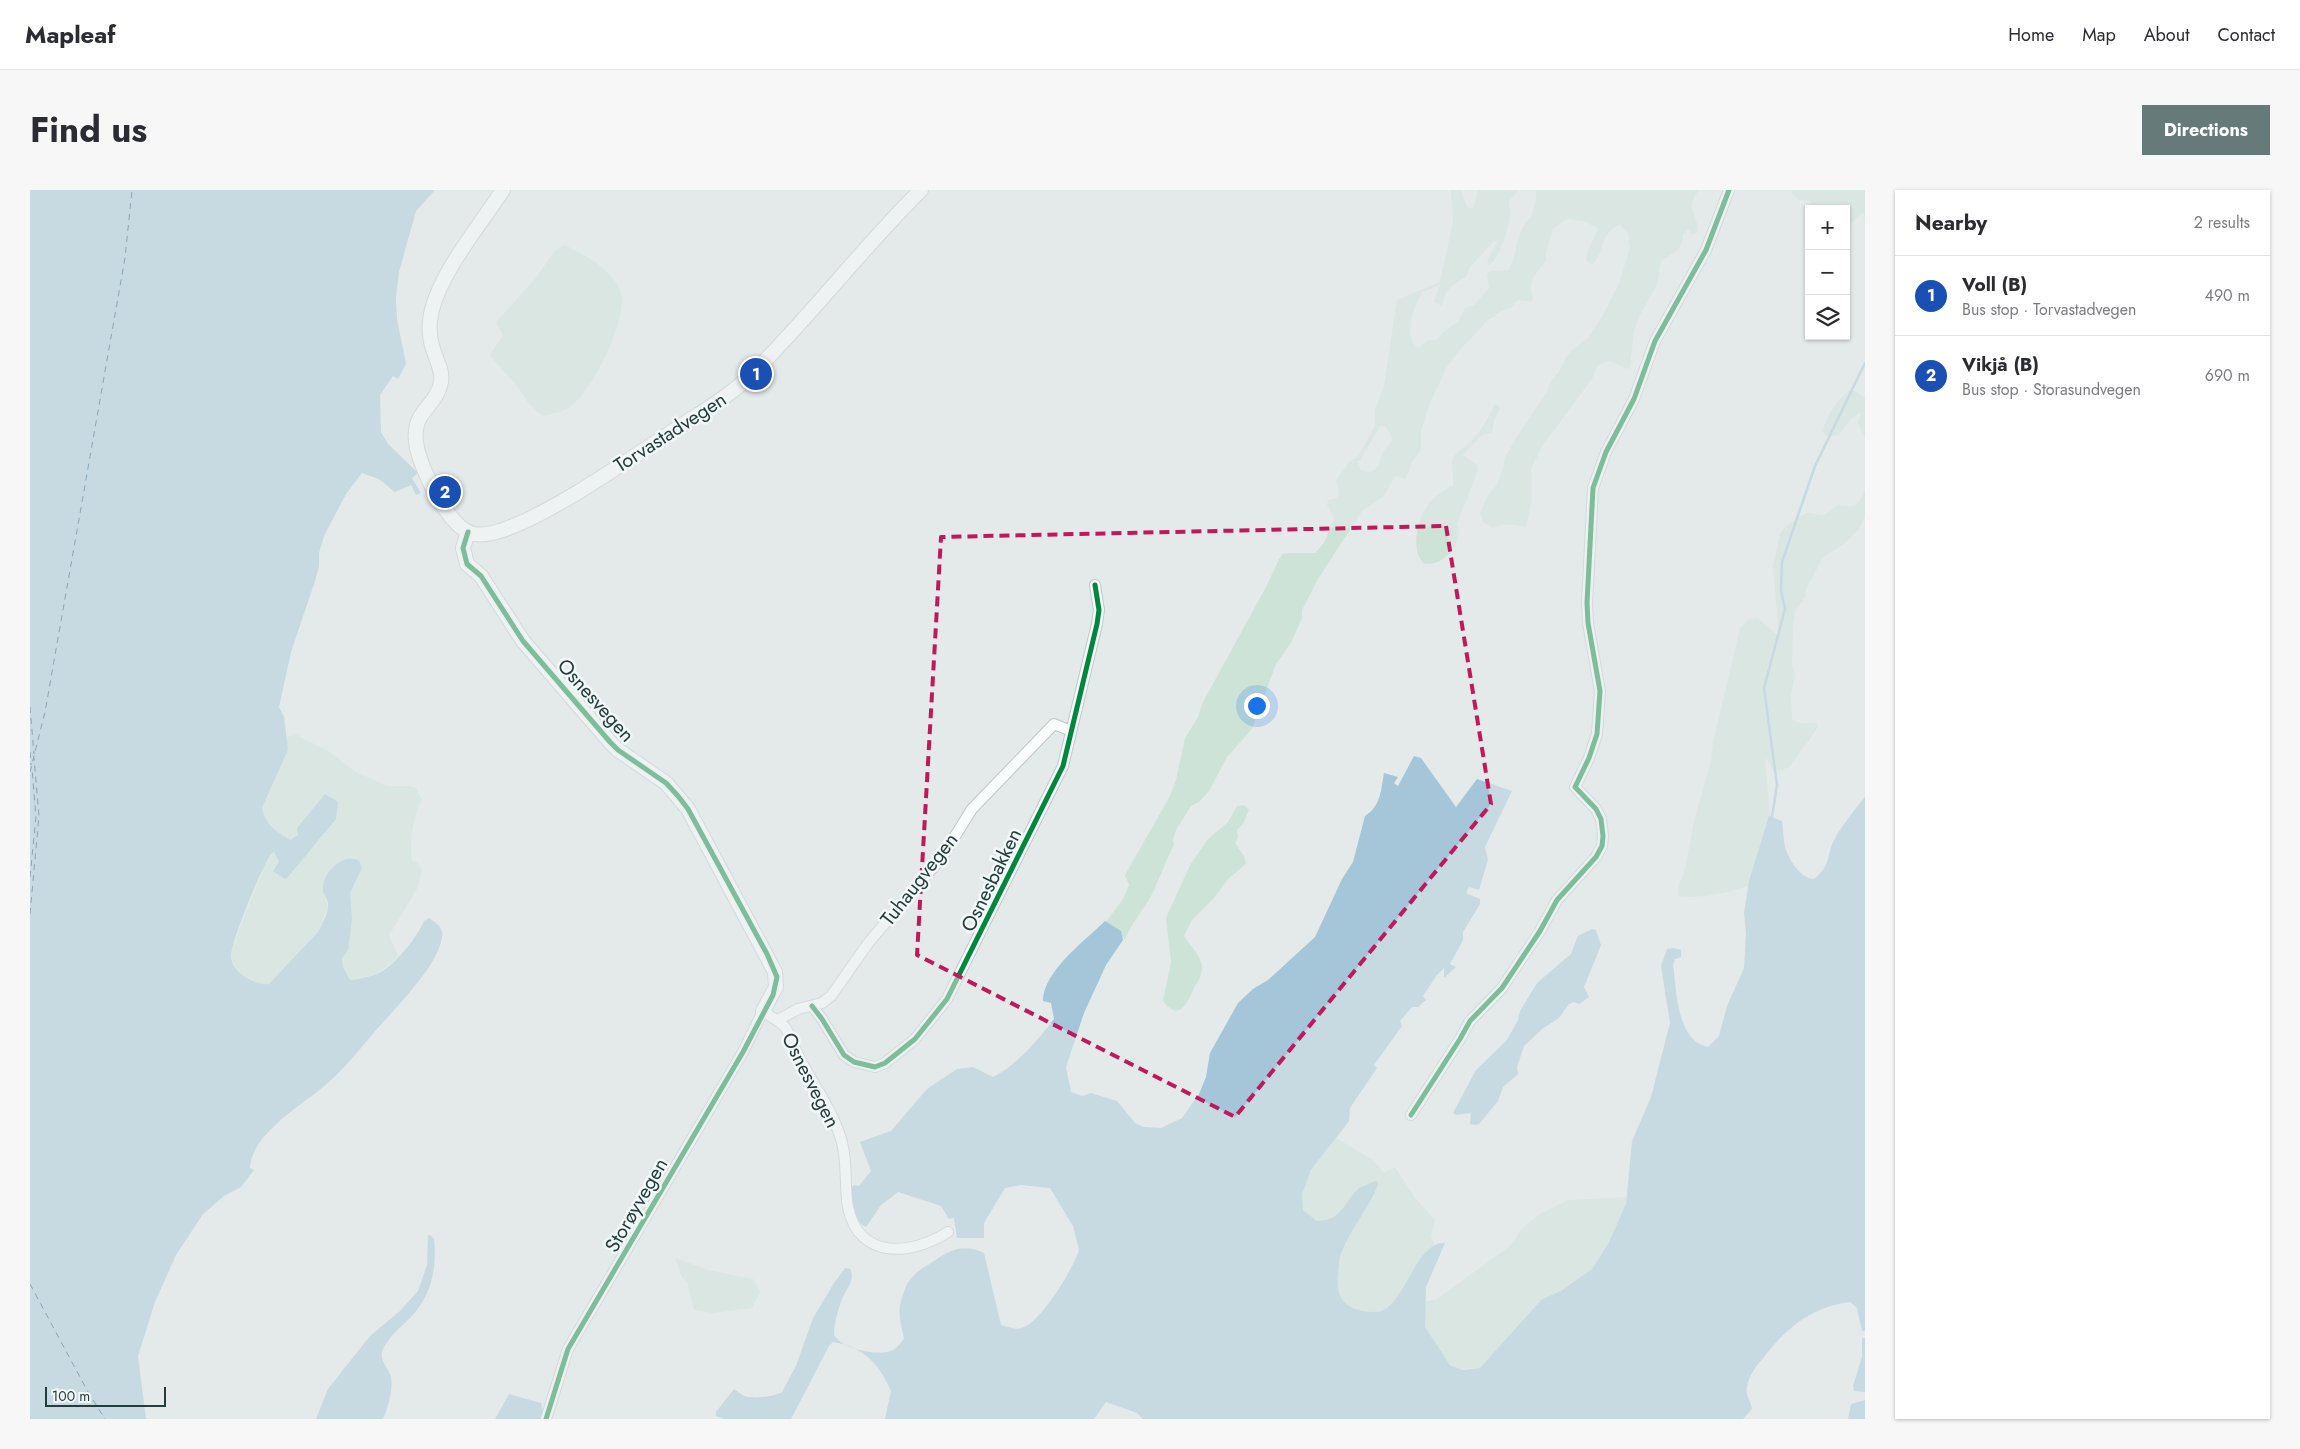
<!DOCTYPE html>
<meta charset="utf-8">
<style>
body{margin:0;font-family:Jost,sans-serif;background:#f7f7f7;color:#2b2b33}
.controls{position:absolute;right:15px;top:15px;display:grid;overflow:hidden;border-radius:0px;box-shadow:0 1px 4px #0004}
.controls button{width:45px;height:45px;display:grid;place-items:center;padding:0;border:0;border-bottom:1px solid #e1e1e2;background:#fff;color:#2b2b33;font:25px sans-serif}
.scale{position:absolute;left:15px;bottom:12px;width:121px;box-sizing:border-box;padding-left:5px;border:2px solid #223d3c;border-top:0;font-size:14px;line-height:18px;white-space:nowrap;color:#223d3c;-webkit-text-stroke:4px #f2f8f7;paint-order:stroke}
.you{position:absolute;left:1226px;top:515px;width:18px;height:18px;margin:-12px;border:4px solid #fff;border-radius:50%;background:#1a73e8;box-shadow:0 0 0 8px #1a73e833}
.badge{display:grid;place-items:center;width:32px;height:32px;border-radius:50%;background:#667a79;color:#fff;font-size:16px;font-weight:700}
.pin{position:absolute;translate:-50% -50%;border:2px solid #fff;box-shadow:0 1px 5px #0006}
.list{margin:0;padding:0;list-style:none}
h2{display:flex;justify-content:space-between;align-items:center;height:65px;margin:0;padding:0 20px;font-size:21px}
h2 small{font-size:16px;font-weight:400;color:#7c7c81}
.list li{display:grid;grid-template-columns:32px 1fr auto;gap:15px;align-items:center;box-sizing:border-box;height:80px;padding:0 20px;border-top:1px solid #e1e1e2}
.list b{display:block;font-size:19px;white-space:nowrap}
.list p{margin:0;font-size:16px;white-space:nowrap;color:#7c7c81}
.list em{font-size:16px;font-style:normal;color:#7c7c81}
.icon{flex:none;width:28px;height:28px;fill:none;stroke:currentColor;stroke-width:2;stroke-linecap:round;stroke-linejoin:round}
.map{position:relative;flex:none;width:1835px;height:1229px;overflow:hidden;border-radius:0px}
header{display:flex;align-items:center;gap:30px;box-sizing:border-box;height:70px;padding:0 25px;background:#fff;border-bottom:1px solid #e1e1e2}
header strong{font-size:24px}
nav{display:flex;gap:28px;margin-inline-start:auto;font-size:18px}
.intro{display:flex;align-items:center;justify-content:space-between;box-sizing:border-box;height:120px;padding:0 30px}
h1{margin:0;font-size:35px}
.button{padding:12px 22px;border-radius:0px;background:#667a79;color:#fff;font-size:18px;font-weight:700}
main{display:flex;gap:30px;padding:0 30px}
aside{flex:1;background:#fff;border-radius:0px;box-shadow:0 1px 4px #0004}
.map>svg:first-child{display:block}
</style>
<header>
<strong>Mapleaf</strong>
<nav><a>Home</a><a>Map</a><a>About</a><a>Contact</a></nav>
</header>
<div class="intro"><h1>Find us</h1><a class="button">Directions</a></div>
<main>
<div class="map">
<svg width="1835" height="1229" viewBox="0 0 1835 1229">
<rect width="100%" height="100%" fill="#e4eae9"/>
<path fill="#cde3d8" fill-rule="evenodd" d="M1421,0H1431L1437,17L1443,19L1448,0H1489L1479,11C1479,16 1481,22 1480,27C1479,38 1469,70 1459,75L1457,71L1467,52L1464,51L1440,77L1436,87C1422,94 1415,100 1412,116L1404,112L1410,95L1392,102C1384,118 1372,144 1388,158L1398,150H1407L1413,142L1429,131L1435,118L1444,115L1459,98L1457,84L1461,81L1478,80C1487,68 1485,49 1494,36C1496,31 1501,28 1502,23C1505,15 1507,8 1506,0H1669C1654,20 1667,22 1668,41L1663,44L1658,40L1653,44C1653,62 1643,62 1631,71L1627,94L1610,125L1604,141L1600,177L1597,179L1580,171L1568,175L1562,189L1513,255L1501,279V313L1496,337L1479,334L1462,337L1454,333L1450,323L1457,307L1466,296L1473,279L1475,267L1488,245L1516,203L1521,191L1529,182L1535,169L1542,160L1558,148L1573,125L1589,93L1600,58L1598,43L1590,35C1571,39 1574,65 1562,75L1557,71L1556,66L1568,38L1553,31L1536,29L1523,39L1516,62V71C1511,78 1500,88 1501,98C1501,103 1503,105 1503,110L1500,112L1488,110L1482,117L1465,124L1466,126L1459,129L1429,161L1416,178L1399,216L1391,241V260L1382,272L1376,289L1365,286L1354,306L1332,321L1288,389L1272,420V428L1261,453L1246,474L1222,539L1197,567L1179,601L1169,612L1161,616L1146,640L1143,650L1144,655C1135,671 1130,689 1121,706C1113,721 1102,732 1095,749L1075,733L1093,709L1099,695L1095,685L1140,606L1146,590L1155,548L1168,527L1172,514L1237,395L1249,369L1253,364L1259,363H1285L1294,353L1304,328L1297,315L1298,310L1307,308L1309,301L1306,291L1318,273L1328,266L1345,236V219L1354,196L1367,110L1410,92L1423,32ZM1350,236H1355L1361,245L1362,250C1359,254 1355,259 1353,263C1348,273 1348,287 1331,280L1327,271H1330Z
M1762,0H1835V31L1834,23L1831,24L1816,39V19H1786L1780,11L1769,10L1762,3Z
M534,55C555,64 584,81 591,103C598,129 563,200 541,216C533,222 523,223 513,226C496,215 494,203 481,189C474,181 466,174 460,165L473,145L466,132L504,90L525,61Z
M1819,201H1825L1835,208V248L1828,233L1831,222L1821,229L1809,245L1798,247L1793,242C1796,227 1806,210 1819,201Z
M1465,214L1470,218L1464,231L1462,243L1452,245L1433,265L1447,275L1448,280L1427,334C1435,352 1412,379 1393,373C1379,356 1389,323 1403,309C1407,304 1417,299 1423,295C1424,287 1421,280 1422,271C1423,264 1433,259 1438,254C1450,243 1458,229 1465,214Z
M1835,299V327L1828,340L1815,353L1793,367L1775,402L1776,406L1765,422L1763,435L1762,475L1765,484L1761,505L1762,530L1772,534L1785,532L1788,536C1780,552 1768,562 1760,577L1751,580L1743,579L1735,567L1740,626L1718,696C1696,703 1672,709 1648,706V698L1655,679L1665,627L1681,571L1683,553L1710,438L1719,429L1728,428L1747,445L1749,443L1743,376L1750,344L1756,336L1772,325L1777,323L1794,325L1808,315C1826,317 1827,318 1835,299Z
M267,545L300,562L324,581L357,596H379L386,598L392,610C383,625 379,653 382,671L387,672L392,680L387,699L359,745L368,766L349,783L320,790L313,777L312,768L322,728L320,703L330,684L294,702L298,716L288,742L249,785L239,794L232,795L220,792L204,775L201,765L209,740L236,672L244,661L249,671L243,679L293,647L269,642L265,649L260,650L240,638L234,628L232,618L258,560L256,547Z
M1214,615L1219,620L1213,634L1207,640L1208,647L1205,653L1214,666L1216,674L1198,689L1184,708L1162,730L1154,746C1160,755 1170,765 1172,776C1173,784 1168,792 1164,798C1157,814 1149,832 1133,811L1141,772L1136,728L1160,675L1178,649L1198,632L1207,616Z
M1306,948L1343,970L1354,983L1365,977L1385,1008L1405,1030L1401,1046L1405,1057C1383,1070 1371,1117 1349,1122C1344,1123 1339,1121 1334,1121C1327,1120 1321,1120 1316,1115C1310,1109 1307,1099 1307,1091C1308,1064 1320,1042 1335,1021L1329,998C1316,1014 1309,1030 1287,1031L1271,1018C1269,989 1291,969 1306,948Z
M1596,1007V1014L1578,1054L1562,1079L1531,1101L1512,1109L1450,1178L1429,1179L1417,1172L1395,1137L1394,1112L1407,1109L1480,1056L1491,1040L1508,1025L1538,1010Z
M645,1068L678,1080L723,1089L730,1102L722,1118L683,1123L664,1120L657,1092L652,1088Z"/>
<path fill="#a4c6d8" d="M0,0H405L386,21L369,82L366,109L367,129L376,174L368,189L363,186L350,205L351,242L358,254L388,283L382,288L391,303L386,305L381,295L365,302L349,289L332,283L316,304L294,346L289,363V376L284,394L261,462L249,517L254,527L258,560L232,618C235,635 246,641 260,650L268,645L267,638L295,604L308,612L306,629L257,688L255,689L243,681L249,671L244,662L241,664C231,679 201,751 201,767C202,782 225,796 239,794L288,742C292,734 298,724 298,716C299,709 292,704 293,697C294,682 313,662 329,671L332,678L320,703L322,728L318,760L312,768L313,777L320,790C329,789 339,787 347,784C364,777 387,747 394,731L399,728C404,732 411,735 412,742C414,751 404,770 399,777C384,799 365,819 347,839C332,856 318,875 301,890C277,913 222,941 220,978L224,980L211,997L194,1006L173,1024L146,1065L125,1112L108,1166L116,1229H0Z
M1384,566L1391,568L1426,617L1447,589L1482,601L1455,657L1458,670L1449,700L1439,697L1436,703L1450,709V714L1433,742V750L1420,774L1426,777L1414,788V778L1407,785L1393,806L1396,810L1388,817H1382L1370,831L1372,836L1344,875L1347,878L1320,918L1319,931L1281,980L1272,1004L1273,1020L1287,1031C1311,1030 1313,1015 1327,1000C1332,996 1340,994 1346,991L1348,994C1339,1019 1320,1039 1311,1064C1309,1070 1309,1077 1308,1083C1305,1112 1318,1121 1345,1122C1374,1123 1384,1051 1415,1053L1396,1097L1395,1137L1420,1175L1432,1180L1450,1178L1512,1109L1531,1101L1562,1079L1578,1054L1596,1014L1602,951L1621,907L1640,833L1631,776L1637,759L1643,758L1651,760V767L1645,769L1643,775C1647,801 1646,850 1678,857L1689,846L1697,816L1714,778L1716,743L1714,723L1719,691L1739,626L1752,631C1753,638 1753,644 1754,651C1755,664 1769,689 1784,689C1801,675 1796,669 1803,652C1811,636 1824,621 1835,607V1141H1832L1827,1118L1820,1112C1783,1116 1756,1138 1734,1167C1726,1176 1719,1185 1717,1197C1715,1206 1721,1211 1722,1219L1713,1229H1113L1107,1223L1076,1212L1064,1229H855L861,1201C850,1175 833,1156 803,1152L799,1156L761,1229H694L686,1226V1222L704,1199C707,1201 710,1204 714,1206C723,1209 744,1207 752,1202L766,1176L783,1128L804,1093L815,1078L820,1079C826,1090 816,1099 812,1109C808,1119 804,1134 804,1145C812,1159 848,1167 863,1160C867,1158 871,1152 874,1149C872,1138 868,1127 870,1115C872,1107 875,1096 880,1090C884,1084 891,1079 898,1075C917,1062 930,1052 954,1063L971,1135C979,1137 986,1141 994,1137C1012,1130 1043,1079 1049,1060L1043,1036L1020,998L991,995L975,998L954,1033V1048H927L924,1028L919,1029L911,1016L868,1002L851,1015L836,1037C822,1031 822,1010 822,997L824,995L829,996L841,981L830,952L861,941L897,899L927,879L943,877L963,887C989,873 1006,852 1024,829L1021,813L1013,811C1013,781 1055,751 1075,731L1091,741L1093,750L1076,775L1054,823L1036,877L1041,902L1052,906L1061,903L1087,911L1105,933L1114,937L1131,938L1152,928L1169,904L1176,887L1180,863L1208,813L1223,799L1238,790L1285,747L1312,689L1323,672L1335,626C1351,616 1351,600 1354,583L1368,587L1364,593L1368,596Z
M1562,739L1566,740L1571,755L1554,797L1559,807L1549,814L1544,812L1539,814L1529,828L1512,839L1494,856L1487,877L1488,884L1473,897L1468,911L1449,934L1445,935L1440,934L1441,923L1426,925L1423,923L1446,880L1477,850L1488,830L1490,821L1507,793L1541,764L1548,746Z
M400,1045L404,1049C407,1077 402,1105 381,1127C371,1137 359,1146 353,1159C348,1170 359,1178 361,1187C363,1201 358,1217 353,1229H286L298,1199L340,1146L370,1121L388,1101L397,1075L398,1046Z
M1832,1148H1835V1202L1824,1201L1823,1196L1832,1167Z
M479,1204L511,1213L513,1221L510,1229H465Z
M1835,1210V1229H1818L1821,1214Z"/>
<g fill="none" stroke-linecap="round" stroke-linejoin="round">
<path stroke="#a4c6d8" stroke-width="2.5" d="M1742,627L1747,595L1734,498L1755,419L1751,400L1752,372L1785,276L1835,173"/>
<path stroke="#1c5579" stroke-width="1" stroke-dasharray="6 5" stroke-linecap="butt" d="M0,517L4,564
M0,562L1,575
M0,582L15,522L95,68L102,0
M0,687L6,627L2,579
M0,724L9,626L4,568
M0,1094L58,1202L75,1229"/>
<defs>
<path id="street" d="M782,816L792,829L814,865L824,872L845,877L855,873L885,849L917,809L1033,576L1067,434L1069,420L1065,395
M748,830L768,819L792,813L801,806L839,752L912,667L942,619L1024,534L1041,541
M1381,925L1430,849L1440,831L1472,798L1510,741L1527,710L1566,667L1572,656L1573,646L1571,629L1566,619L1545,597L1559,568L1567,544L1570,501L1558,433L1557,413L1563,298L1576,262L1604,209L1625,151L1676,60L1699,0
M516,1229L538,1159L713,862L733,821C740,827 749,830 755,837C760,844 762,853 766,861C780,891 801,916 811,949C818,971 814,995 818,1017C829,1071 882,1065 918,1042"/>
<path id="secondary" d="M473,0C450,35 404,90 400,131C399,140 400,150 403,159C406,170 413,180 411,192C406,219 379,221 387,258C392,281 419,339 444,344C460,347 481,337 495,331C542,309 593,273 637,245C665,226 696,209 720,186C780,127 831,59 891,0
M438,342L433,358L437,374L451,386L493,451L580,552L588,560L636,593L658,619L745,782L746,797L733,821"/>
</defs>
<use href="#street" stroke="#c1c7c6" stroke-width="12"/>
<use href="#secondary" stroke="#c0c7c6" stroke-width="16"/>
<use href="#street" stroke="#fbfcfc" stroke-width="10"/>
<use href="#secondary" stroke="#fbfcfc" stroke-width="14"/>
<defs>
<path id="cycleway" d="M438,342L433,358L437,374L451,386L493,451L580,552L588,560L636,593L648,606L658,619L737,764L747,787L743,805L713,862L538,1159L516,1229
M782,816L792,829L814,865L824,872L845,877L855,873L885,849L917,809L1033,576L1067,434L1069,420L1065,395
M1381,925L1430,849L1440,831L1472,798L1510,741L1527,710L1566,667L1572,656L1573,646L1571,629L1566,619L1545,597L1559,568L1567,544L1570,501L1558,433L1557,413L1563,298L1576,262L1604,209L1625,151L1676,60L1699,0"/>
</defs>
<use href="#cycleway" stroke="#f2f8f7" stroke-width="8"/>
<use href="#cycleway" stroke="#00873e" stroke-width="5"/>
</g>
<path d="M0 0H1835V1229H0ZM1416,336L1461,614L1205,927L887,765L911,347Z" fill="#e4eae9" fill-opacity=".55" fill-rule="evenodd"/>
<path fill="none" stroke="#c2185b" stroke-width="4" stroke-dasharray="10 6" stroke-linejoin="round" d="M1416,336L1461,614L1205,927L887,765L911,347Z"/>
<g text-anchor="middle" stroke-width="5" stroke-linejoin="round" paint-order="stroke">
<g font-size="20" fill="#223d3c" stroke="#f2f8f7">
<text transform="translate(640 242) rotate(-33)" y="7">Torvastadvegen</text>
<text transform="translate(566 510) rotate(48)" y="7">Osnesvegen</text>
<text transform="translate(889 689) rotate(-52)" y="7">Tuhaugvegen</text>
<text transform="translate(961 690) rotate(-64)" y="7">Osnesbakken</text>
<text transform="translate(781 890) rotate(63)" y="7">Osnesvegen</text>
<text transform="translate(606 1015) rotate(-60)" y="7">Storøyvegen</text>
</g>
</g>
</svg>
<div class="controls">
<button>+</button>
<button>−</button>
<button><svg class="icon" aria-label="layers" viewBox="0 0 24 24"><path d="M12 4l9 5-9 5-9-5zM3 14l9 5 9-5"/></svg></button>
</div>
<div class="scale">100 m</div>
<div class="you"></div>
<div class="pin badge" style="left:726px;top:184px;background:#1a4fb4">1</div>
<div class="pin badge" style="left:415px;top:302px;background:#1a4fb4">2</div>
</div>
<aside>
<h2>Nearby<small>2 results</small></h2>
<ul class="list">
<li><span class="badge" style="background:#1a4fb4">1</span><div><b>Voll (B)</b><p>Bus stop · Torvastadvegen</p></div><em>490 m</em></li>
<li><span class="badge" style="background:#1a4fb4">2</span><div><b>Vikjå (B)</b><p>Bus stop · Storasundvegen</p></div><em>690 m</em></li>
</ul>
</aside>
</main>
